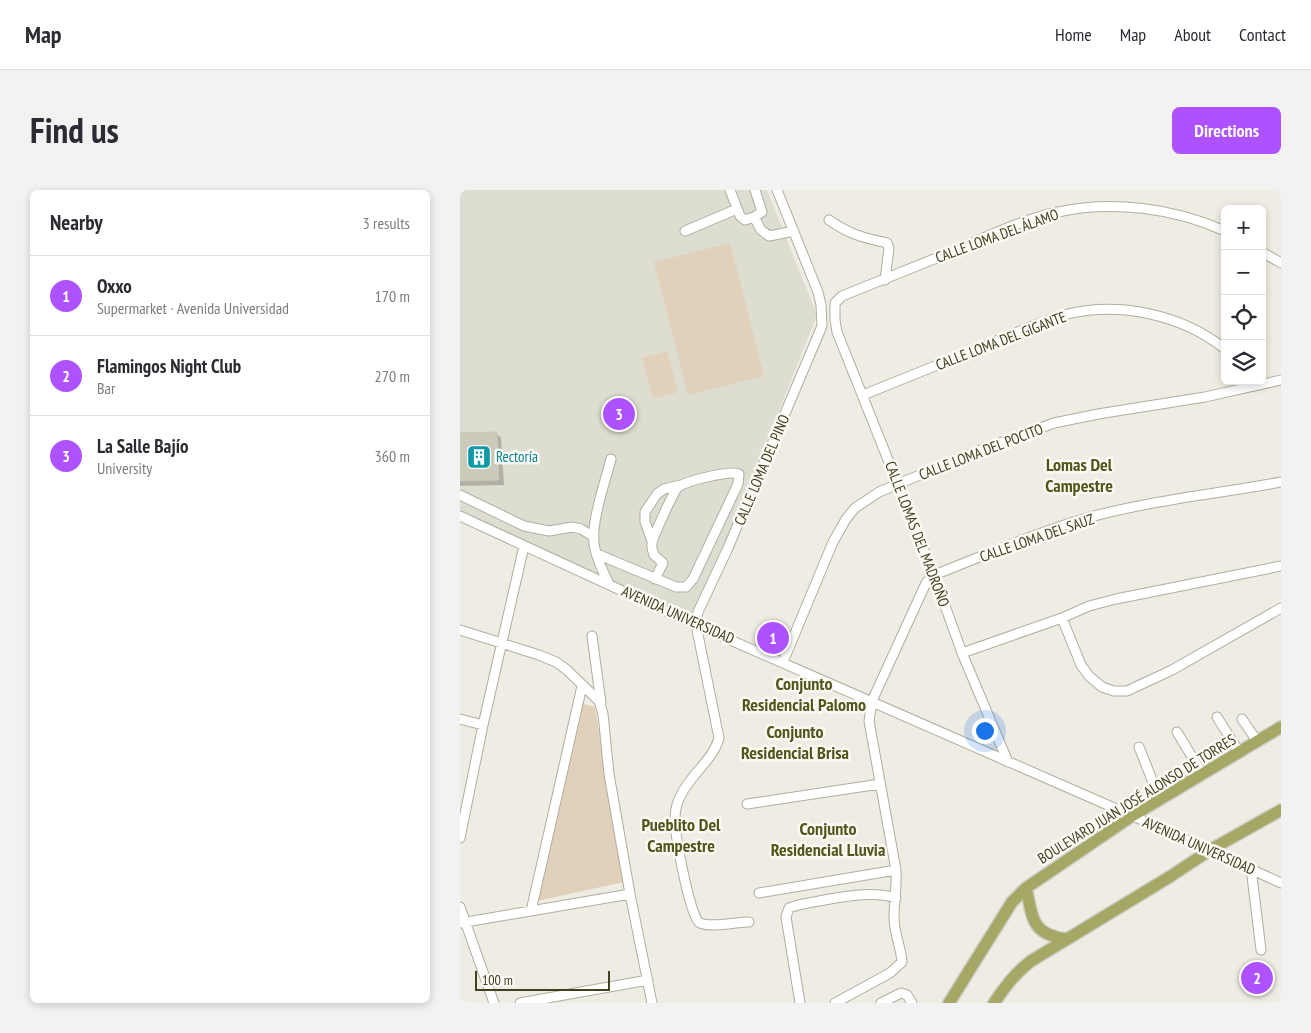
<!DOCTYPE html>
<meta charset="utf-8">
<style>
body{margin:0;font-family:"PT Sans Narrow",sans-serif;background:#f2f2f3;color:#2b2b33}
.controls{position:absolute;right:15px;top:15px;display:grid;overflow:hidden;border-radius:8px;box-shadow:0 2px 8px #0003}
.controls button{width:45px;height:45px;display:grid;place-items:center;padding:0;border:0;border-bottom:1px solid #e1e1e2;background:#fff;color:#2b2b33;font:25px sans-serif}
.scale{position:absolute;left:15px;bottom:12px;width:135px;box-sizing:border-box;padding-left:5px;border:2px solid #414121;border-top:0;font-size:14px;line-height:18px;white-space:nowrap;color:#414121;-webkit-text-stroke:4px #faf9f4;paint-order:stroke}
.you{position:absolute;left:524px;top:540px;width:18px;height:18px;margin:-12px;border:4px solid #fff;border-radius:50%;background:#1a73e8;box-shadow:0 0 0 8px #1a73e833}
.badge{display:grid;place-items:center;width:32px;height:32px;border-radius:50%;background:#ae51fe;color:#fff;font-size:16px;font-weight:700}
.pin{position:absolute;translate:-50% -50%;border:2px solid #fff;box-shadow:0 1px 5px #0006}
.list{margin:0;padding:0;list-style:none}
h2{display:flex;justify-content:space-between;align-items:center;height:65px;margin:0;padding:0 20px;font-size:21px}
h2 small{font-size:16px;font-weight:400;color:#7c7c81}
.list li{display:grid;grid-template-columns:32px 1fr auto;gap:15px;align-items:center;box-sizing:border-box;height:80px;padding:0 20px;border-top:1px solid #e1e1e2}
.list b{display:block;font-size:19px;white-space:nowrap}
.list p{margin:0;font-size:16px;white-space:nowrap;color:#7c7c81}
.list em{font-size:16px;font-style:normal;color:#7c7c81}
.icon{flex:none;width:28px;height:28px;fill:none;stroke:currentColor;stroke-width:2;stroke-linecap:round;stroke-linejoin:round}
.map{position:relative;flex:none;width:821px;height:813px;overflow:hidden;border-radius:8px}
header{display:flex;align-items:center;gap:30px;box-sizing:border-box;height:70px;padding:0 25px;background:#fff;border-bottom:1px solid #e1e1e2}
header strong{font-size:24px}
nav{display:flex;gap:28px;margin-inline-start:auto;font-size:18px}
.intro{display:flex;align-items:center;justify-content:space-between;box-sizing:border-box;height:120px;padding:0 30px}
h1{margin:0;font-size:35px}
.button{padding:12px 22px;border-radius:8px;background:#ae51fe;color:#fff;font-size:18px;font-weight:700}
main{display:flex;gap:30px;padding:0 30px}
aside{flex:1;background:#fff;border-radius:8px;box-shadow:0 2px 8px #0003}
.map>svg:first-child{display:block}
</style>
<header>
<strong>Map</strong>
<nav><a>Home</a><a>Map</a><a>About</a><a>Contact</a></nav>
</header>
<div class="intro"><h1>Find us</h1><a class="button">Directions</a></div>
<main>
<aside>
<h2>Nearby<small>3 results</small></h2>
<ul class="list">
<li><span class="badge">1</span><div><b>Oxxo</b><p>Supermarket · Avenida Universidad</p></div><em>170 m</em></li>
<li><span class="badge">2</span><div><b>Flamingos Night Club</b><p>Bar</p></div><em>270 m</em></li>
<li><span class="badge">3</span><div><b>La Salle Bajío</b><p>University</p></div><em>360 m</em></li>
</ul>
</aside>
<div class="map">
<svg width="821" height="813" viewBox="0 0 821 813">
<rect width="100%" height="100%" fill="#eeece3"/>
<path fill="#deddd1" d="M0,0H307L357,125L235,431L0,322Z"/>
<path fill="#e1d0ba" d="M270,53L304,186L228,205L194,72Z
M207,161L218,202L193,209L182,168Z
M124,514L135,517L164,692L77,711L121,518Z"/>
<path fill="#0003" d="M36,243L41,248L44,295L0,296V244Z"/>
<path fill="#cccabb" stroke="#c8c6b5" d="M37,242L39,290L0,291V243Z"/>
<g fill="none" stroke-linecap="round" stroke-linejoin="round">
<defs>
<path id="minor" d="M270,0L280,26L285,30L294,27L302,22L295,0
M294,27L301,40L309,46L334,41
M369,30C391,45 401,47 427,53L429,58L425,90
M225,41L277,19
M802,62L821,73
M403,205C443,189 483,173 522,157C549,146 576,133 604,125C658,111 721,124 765,159
M0,305L64,336L89,341L112,337L121,339L134,347
M0,326L236,435L707,641L821,693
M192,351L185,332V322L197,304L204,299L221,295
M137,364L216,397H226L233,389L278,294L279,284C270,280 226,291 218,297C214,301 192,348 192,354C191,358 193,361 194,365L203,373L195,389
M149,394C143,382 136,368 134,354C131,332 145,292 151,269
M602,428L621,475L629,486L642,497L654,501H667L712,480L821,418
M0,440L79,465L96,472L107,480L139,511L143,524L149,584L170,704L192,813
M132,446L141,513
M502,463L602,428L629,416L656,409L821,376
M323,472L373,352L386,329L395,318L419,302L515,262L594,233L638,224L745,207L821,190
M757,527L779,562
M0,529L23,535
M782,529L797,551
M717,542L743,585
M679,557L700,610
M548,572L502,463L474,385L377,142L375,130V113L382,106C416,92 450,79 484,65C521,50 559,30 598,22C652,10 714,18 765,41
M287,614L420,594
M0,648L23,535L64,356
M791,678L801,760
M299,703L436,680
M0,717L34,813
M71,721L122,496
M289,732C277,732 250,738 240,733C230,729 215,644 215,630C215,622 217,612 221,605C231,584 253,570 259,548L236,435L238,422L268,358L362,136L361,115L358,102L317,0
M0,733L170,704
M60,813L188,790
M340,813L326,727L329,718L338,715C367,710 407,699 436,708
M375,813L430,783L442,772C441,757 434,743 434,728C434,712 437,696 436,680L409,531L412,511L466,393L474,385C523,366 573,344 623,329C685,311 757,304 821,292
M421,813L441,803L447,805L452,813"/>
<path id="major" d="M566,698C573,727 570,744 606,749
M489,813L552,712L566,698L672,626L821,537
M534,813C545,797 555,783 571,771L711,686L750,660L821,620"/>
</defs>
<use href="#minor" stroke="#b0ae9d" stroke-width="11"/>
<use href="#major" stroke="#cacac1" stroke-width="14"/>
<use href="#minor" stroke="#fff" stroke-width="9"/>
<use href="#major" stroke="#a5a764" stroke-width="11"/>
</g>
<defs>
<symbol id="building-square" viewBox="-11 -11 22 22"><rect x="-9" y="-9" width="18" height="18" rx="4" fill="#0f9aa8" stroke="#faf9f4"/><path d="M-4-6H4V6H1V3H-1V6H-4ZM-2.5-4.3h1.7v1.8h-1.7ZM.8-4.3h1.7v1.8H.8ZM-2.5-1h1.7V.8h-1.7ZM.8-1h1.7V.8H.8Z" fill="#fff"/></symbol>
</defs>
<g fill-rule="evenodd">
<use href="#building-square" x="5" y="253" width="28" height="28"/>
</g>
<g text-anchor="middle" stroke-width="5" stroke-linejoin="round" paint-order="stroke">
<g font-size="15" fill="#414121" stroke="#faf9f4">
<text transform="translate(537 46) rotate(-20)" y="5">CALLE LOMA DEL ÁLAMO</text>
<text transform="translate(541 151) rotate(-21)" y="5">CALLE LOMA DEL GIGANTE</text>
<text transform="translate(521 262) rotate(-21)" y="5">CALLE LOMA DEL POCITO</text>
<text transform="translate(302 280) rotate(-67)" y="5">CALLE LOMA DEL PINO</text>
<text transform="translate(457 344) rotate(69)" y="5">CALLE LOMAS DEL MADROÑO</text>
<text transform="translate(577 348) rotate(-19)" y="5">CALLE LOMA DEL SAUZ</text>
<text transform="translate(218 425) rotate(24)" y="5">AVENIDA UNIVERSIDAD</text>
<text transform="translate(677 609) rotate(-32)" y="5">BOULEVARD JUAN JOSÉ ALONSO DE TORRES</text>
<text transform="translate(739 656) rotate(24)" y="5">AVENIDA UNIVERSIDAD</text>
</g>
<g font-size="15" fill="#0d838f" stroke="#faf9f4" text-anchor="start">
<text x="36" y="272">Rectoría</text>
</g>
<g font-size="18" font-weight="bold" fill="#53551b" stroke="#faf9f4">
<text x="619" y="281">Lomas Del<tspan x="619" dy="21">Campestre</tspan></text>
<text x="344" y="500">Conjunto<tspan x="344" dy="21">Residencial Palomo</tspan></text>
<text x="335" y="548">Conjunto<tspan x="335" dy="21">Residencial Brisa</tspan></text>
<text x="221" y="641">Pueblito Del<tspan x="221" dy="21">Campestre</tspan></text>
<text x="368" y="645">Conjunto<tspan x="368" dy="21">Residencial Lluvia</tspan></text>
</g>
</g>
</svg>
<div class="controls">
<button>+</button>
<button>−</button>
<button><svg class="icon" aria-label="locate" viewBox="0 0 24 24"><circle cx="12" cy="12" r="6"/><path d="M12 2v4M12 18v4M2 12h4M18 12h4"/></svg></button>
<button><svg class="icon" aria-label="layers" viewBox="0 0 24 24"><path d="M12 4l9 5-9 5-9-5zM3 14l9 5 9-5"/></svg></button>
</div>
<div class="scale">100 m</div>
<div class="you"></div>
<div class="pin badge" style="left:313px;top:448px">1</div>
<div class="pin badge" style="left:797px;top:788px">2</div>
<div class="pin badge" style="left:159px;top:224px">3</div>
</div>
</main>
